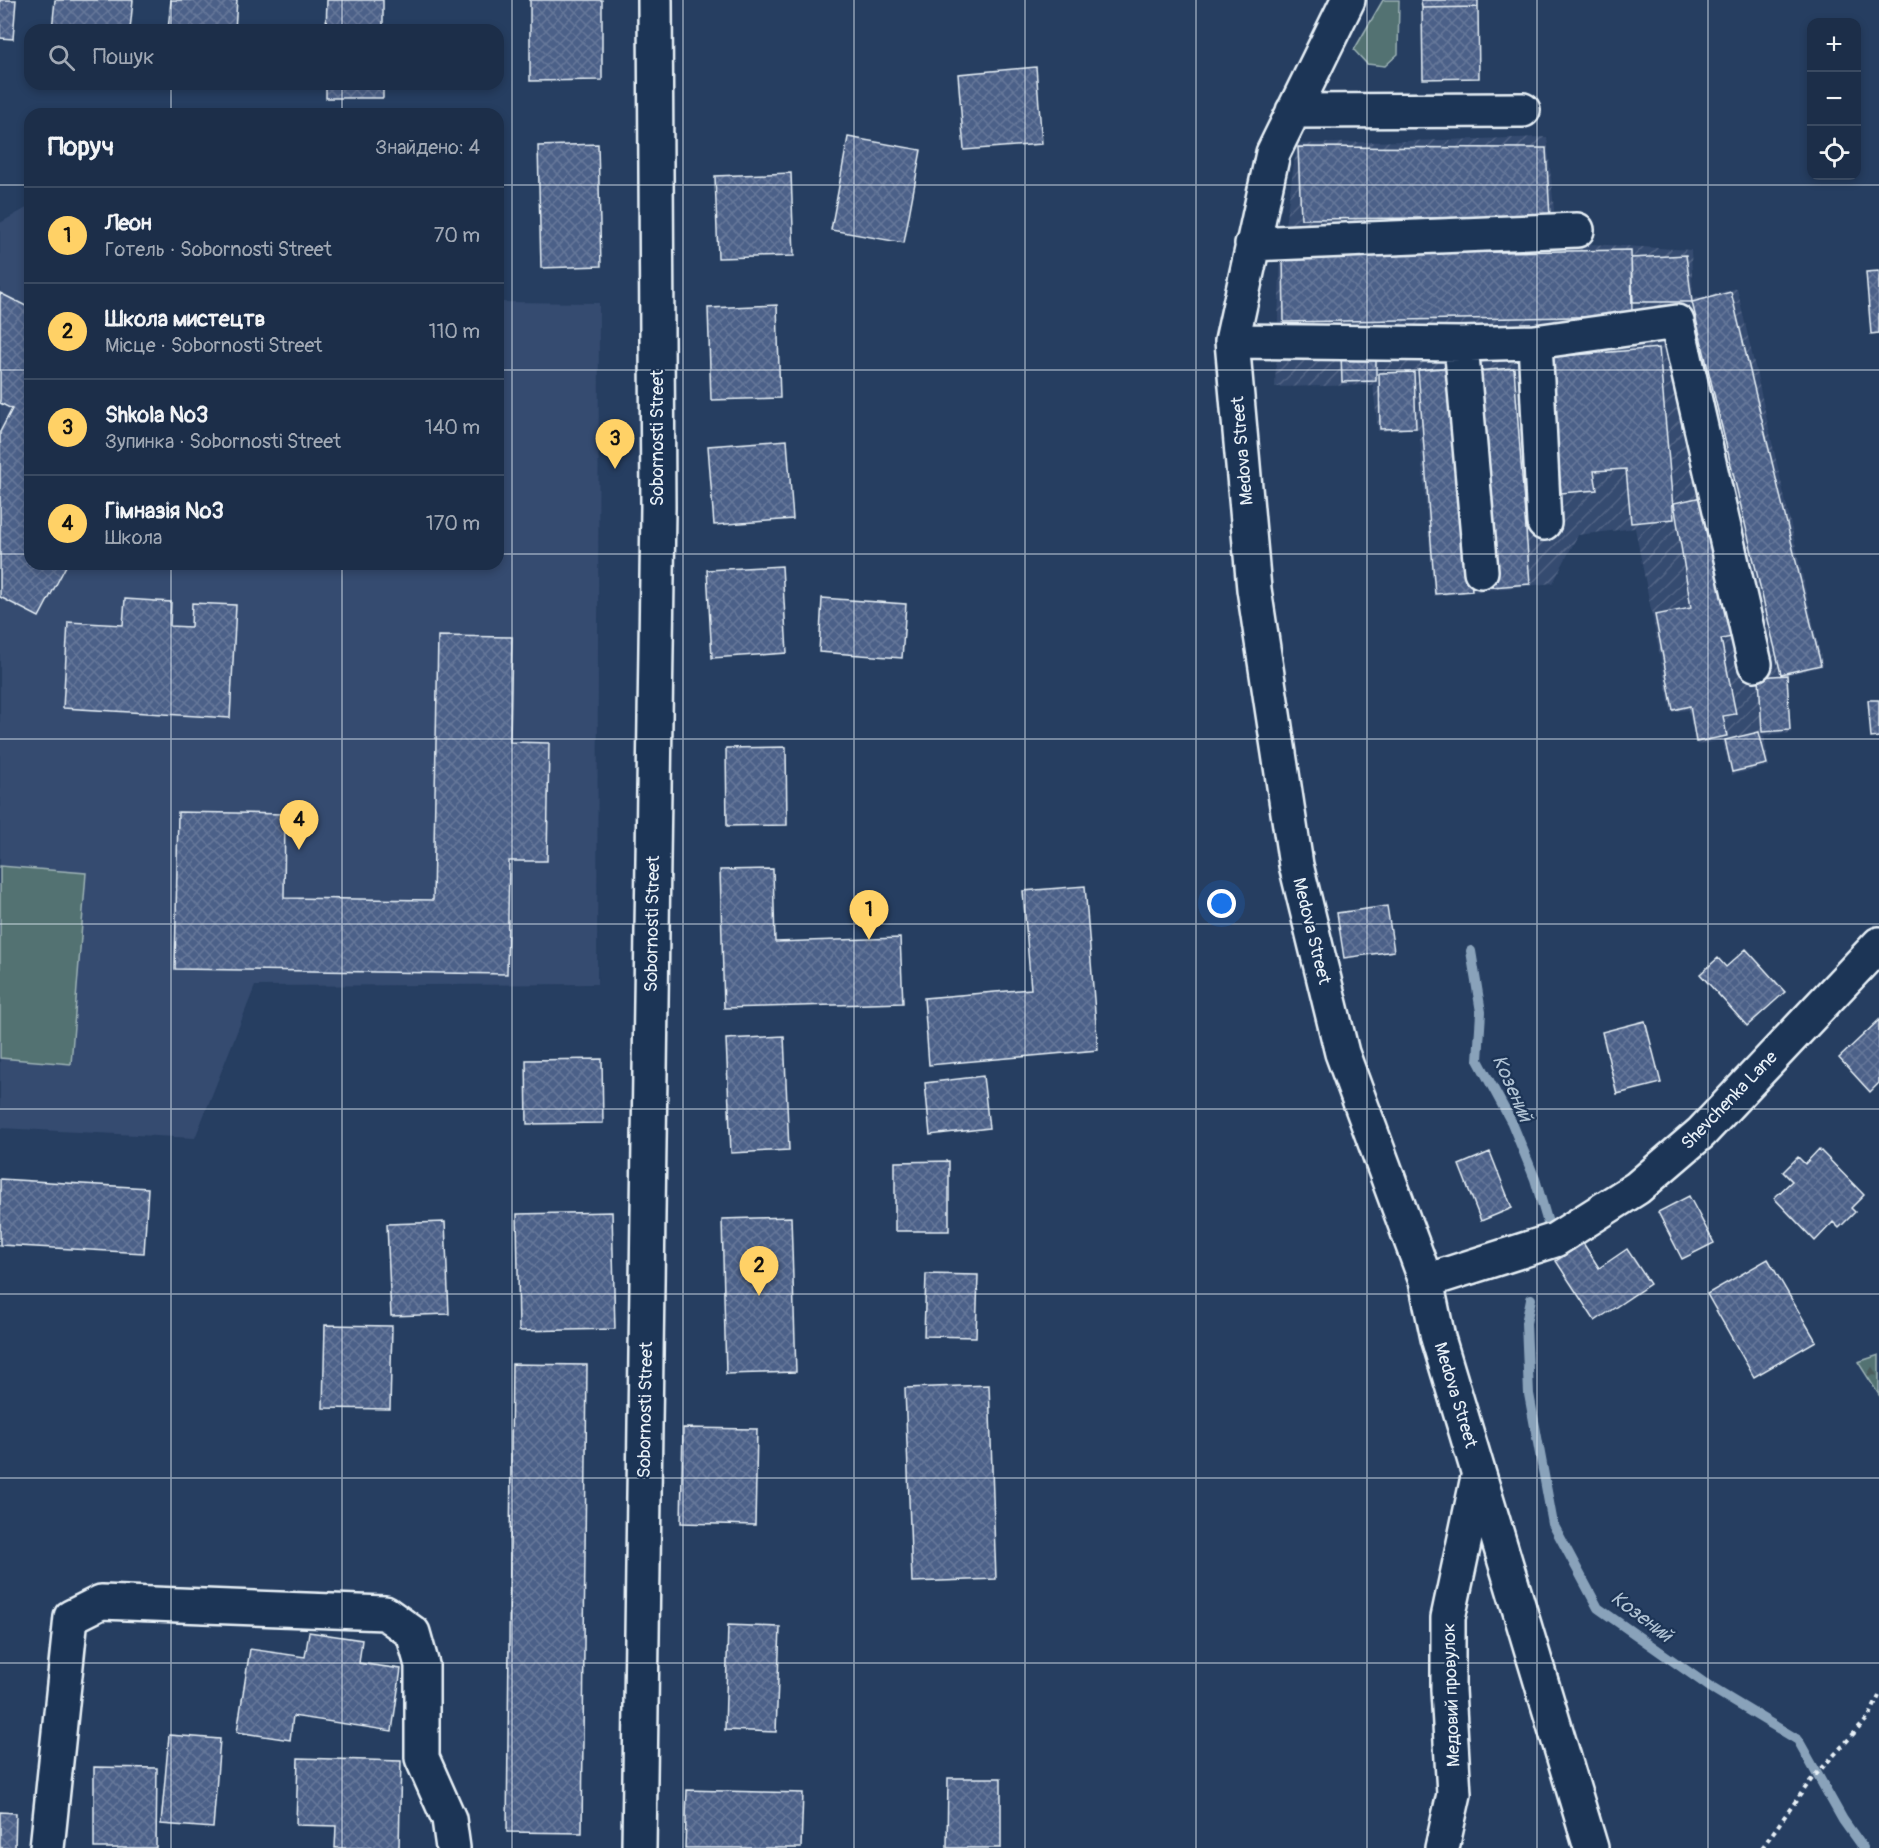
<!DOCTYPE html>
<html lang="uk">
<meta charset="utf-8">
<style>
body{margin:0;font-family:Pangolin,sans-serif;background:#253650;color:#f1f3f6}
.controls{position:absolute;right:18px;top:18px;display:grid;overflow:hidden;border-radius:12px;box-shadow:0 3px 9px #0003}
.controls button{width:54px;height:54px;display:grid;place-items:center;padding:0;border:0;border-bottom:2px solid #3a4a61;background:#1c2e49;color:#f1f3f6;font:30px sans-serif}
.you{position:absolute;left:1222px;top:904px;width:21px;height:21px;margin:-15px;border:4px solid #fff;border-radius:50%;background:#1a73e8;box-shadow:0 0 0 9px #1a73e833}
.badge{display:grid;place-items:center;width:39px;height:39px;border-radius:50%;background:#ffd166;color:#111;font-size:20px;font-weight:700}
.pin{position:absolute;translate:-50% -50px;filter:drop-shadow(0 2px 3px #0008)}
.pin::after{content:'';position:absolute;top:32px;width:21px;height:18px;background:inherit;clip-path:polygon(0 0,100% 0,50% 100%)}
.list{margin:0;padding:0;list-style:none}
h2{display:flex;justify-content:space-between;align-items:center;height:78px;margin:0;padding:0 24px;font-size:26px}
h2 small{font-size:20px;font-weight:400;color:#a0a8b4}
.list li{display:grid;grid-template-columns:39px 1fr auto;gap:18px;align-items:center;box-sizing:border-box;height:96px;padding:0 24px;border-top:2px solid #3a4a61}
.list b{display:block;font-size:22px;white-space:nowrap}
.list p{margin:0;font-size:20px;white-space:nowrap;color:#a0a8b4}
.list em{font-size:20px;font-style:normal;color:#a0a8b4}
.icon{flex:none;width:33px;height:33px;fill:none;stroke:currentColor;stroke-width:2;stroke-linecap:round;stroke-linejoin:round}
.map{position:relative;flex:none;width:1879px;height:1848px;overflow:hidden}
.search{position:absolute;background:#1c2e49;box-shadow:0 3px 9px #0003;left:24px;top:24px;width:480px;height:66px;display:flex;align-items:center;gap:15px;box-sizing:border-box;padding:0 21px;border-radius:18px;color:#a0a8b4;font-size:22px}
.panel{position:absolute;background:#1c2e49;box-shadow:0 3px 9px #0003;left:24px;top:108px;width:480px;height:462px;border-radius:18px}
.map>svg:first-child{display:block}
</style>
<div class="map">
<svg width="1879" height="1848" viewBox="0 0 1879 1848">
<defs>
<pattern id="industrial-furrows" width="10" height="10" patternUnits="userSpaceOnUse" patternTransform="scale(1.5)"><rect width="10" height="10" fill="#354b70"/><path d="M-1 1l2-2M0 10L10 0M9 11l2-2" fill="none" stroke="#526585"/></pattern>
<pattern id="forest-firs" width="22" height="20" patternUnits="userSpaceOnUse" patternTransform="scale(1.5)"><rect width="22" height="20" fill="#527272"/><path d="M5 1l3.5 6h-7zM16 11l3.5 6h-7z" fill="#4b5b5c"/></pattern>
<pattern id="building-cross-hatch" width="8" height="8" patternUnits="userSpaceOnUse" patternTransform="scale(1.5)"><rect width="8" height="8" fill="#4c6188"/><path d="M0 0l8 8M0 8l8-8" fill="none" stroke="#66789a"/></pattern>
</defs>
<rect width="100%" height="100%" fill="#263e61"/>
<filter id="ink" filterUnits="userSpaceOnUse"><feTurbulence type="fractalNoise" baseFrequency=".0167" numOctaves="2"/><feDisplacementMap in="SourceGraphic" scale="12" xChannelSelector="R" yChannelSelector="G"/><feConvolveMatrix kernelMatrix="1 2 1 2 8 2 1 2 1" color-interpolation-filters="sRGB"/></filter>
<g filter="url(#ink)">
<path fill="#354b70" d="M30,206V564H498V302L599,303L597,984L255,986L195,1138L0,1128V223Z"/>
<path fill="url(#industrial-furrows)" d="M1547,137L1557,242L1691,250L1693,299L1737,288L1823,666L1788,675L1791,733L1764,735L1769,766L1732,775L1722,740L1697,745L1688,710L1671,712L1635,528L1578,535L1553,583L1434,596L1419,429L1378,431L1373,385L1275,387L1281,252L1297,144Z"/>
<path fill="#527272" stroke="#9db2b5" stroke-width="1.5" d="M1383,0H1399L1398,54L1385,66L1367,64L1354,50Z
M0,866L86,873L71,1064L0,1058Z"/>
<path fill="url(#forest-firs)" stroke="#9db2b5" stroke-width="1.5" d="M1879,1355V1395L1858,1362Z"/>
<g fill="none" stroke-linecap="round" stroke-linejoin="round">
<path stroke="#89a2ba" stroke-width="10" d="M1471,951L1481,1012L1478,1060L1512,1123L1535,1179L1548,1223L1545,1234
M1531,1299L1526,1323L1529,1394L1553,1524L1598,1608L1710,1687L1798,1740L1843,1820L1863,1848"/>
</g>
<path fill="url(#building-cross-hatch)" stroke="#e8f1f8" stroke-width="1.5" d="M0,0H16L13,39L0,38Z
M55,0H133L130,30H52Z
M171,0H237L235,30H168Z
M327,0H383V30H326Z
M530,0H602V80L530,81Z
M1421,0H1478V7L1422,8Z
M1478,7L1479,78L1423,79L1422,8Z
M1036,67L1042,144L964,150L958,74Z
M326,84H383V98H326Z
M848,137L921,150L904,243L831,230Z
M598,144L601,266L541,268L538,146Z
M1298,147L1546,148L1550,217L1301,219Z
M791,173L794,256L718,258L715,176Z
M1631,250L1632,316L1284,322L1283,255Z
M1686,255L1692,302H1633L1631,258Z
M1879,271V333L1871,334L1866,272Z
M1731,292L1821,665L1781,674L1692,302Z
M0,293L30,308V564H67L39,617L0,597V432L12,409L0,403Z
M777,305L780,398L711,400L708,308Z
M1659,348L1674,519L1631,523L1626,469L1594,471L1597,490L1561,493L1550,357Z
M1341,355H1376V381L1342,382Z
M1454,367L1472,591L1435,594L1418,370Z
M1514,368L1530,584L1492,587L1476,371Z
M1414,372L1416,428L1380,429L1379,373Z
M787,440L793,519L714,525L708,446Z
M1711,495L1738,636L1721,639L1736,714L1723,716L1727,736L1696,742L1690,706L1673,710L1655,615L1691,608L1674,503Z
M782,566L787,653L712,658L707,570Z
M822,598L906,604L902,658L819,652Z
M125,599L171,602L170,626L191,627L192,603L236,605L230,718L63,708L68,622L123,625Z
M438,636L512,637L510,742L549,743L547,861H509L507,974L175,969L178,812L285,814L284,898L433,900Z
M1787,675L1790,730L1762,732L1759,677Z
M1868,700H1879V737L1871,738Z
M1759,732L1767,764L1732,772L1725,740Z
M786,747L787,825L727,826L726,748Z
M773,869L775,942L900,938L903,1003L724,1008L720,870Z
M1085,886L1098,1050L929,1065L924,998L1031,989L1023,891Z
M1387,906L1394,951L1344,958L1337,913Z
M1746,949L1785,992L1747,1026L1700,974L1718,958L1726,967Z
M1879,1020V1083L1870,1092L1839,1058Z
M1645,1021L1661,1083L1617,1094L1602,1032Z
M784,1036L789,1150L731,1153L726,1039Z
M602,1059L603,1123L527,1124L526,1060Z
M983,1076L989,1128L930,1135L925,1083Z
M1819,1149L1864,1195L1851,1208L1855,1212L1839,1228L1833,1222L1815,1241L1774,1198L1792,1181L1783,1172L1798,1157L1805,1164Z
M1490,1152L1512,1208L1481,1221L1459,1165Z
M949,1161V1231H895V1162Z
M0,1179L148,1188L144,1253L0,1245Z
M1689,1196L1714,1243L1682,1259L1658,1212Z
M612,1212L615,1329L519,1331L517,1214Z
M791,1217L796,1372L726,1374L722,1219Z
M445,1222L449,1314L391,1316L387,1224Z
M1583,1243L1599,1268L1627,1249L1650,1284L1595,1321L1556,1261Z
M1768,1259L1816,1341L1754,1377L1707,1294Z
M926,1274L978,1275L976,1337L924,1336Z
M325,1325L392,1326L390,1409L323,1408Z
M512,1364L587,1365L582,1833L507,1832Z
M989,1385L996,1579L912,1582L905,1388Z
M683,1428L757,1429L755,1525L681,1523Z
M728,1625L780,1627L776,1732L725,1730Z
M309,1632L362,1640L359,1663L401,1669L392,1731L293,1716L290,1740L237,1732L250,1649L305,1657Z
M169,1735L220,1739L213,1828L161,1824Z
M298,1758L401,1761L399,1848H335L336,1826L296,1825Z
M94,1767L157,1768L156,1848H94Z
M948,1778H1001V1848H947Z
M687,1790L803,1793L801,1848H685Z
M0,1812L16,1813L15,1848H0Z"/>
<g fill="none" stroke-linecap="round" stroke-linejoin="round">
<defs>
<path id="minor" d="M1348,0L1273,153L1232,341L1254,589L1296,865L1342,1053L1426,1281L1438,1338L1591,1848
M1293,111L1523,110
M1252,244L1577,230
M1232,341L1461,344L1535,342L1677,322L1755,664
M1535,342L1544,523
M1461,344L1481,571
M1426,1281L1555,1240L1637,1188L1701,1133L1879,944
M47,1848L71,1617L101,1602L385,1613L413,1633L422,1665V1758L449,1819L453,1848
M639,1848L658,507L655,0
M1442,1848L1454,1794L1448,1690V1618L1478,1477"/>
</defs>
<use href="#minor" stroke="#e8f1f8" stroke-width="38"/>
<path stroke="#e8f1f8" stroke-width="4" stroke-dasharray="4.5 4.5" stroke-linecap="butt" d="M1762,1848L1811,1780L1869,1717L1879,1696"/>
<use href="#minor" stroke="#1d3557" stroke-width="33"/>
</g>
</g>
<path fill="none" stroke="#e8f1f8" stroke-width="1.5" stroke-opacity="0.55" d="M171,0V30M342,0V30M512,0V1848M683,0V1848M854,0V1848M1025,0V1848M1196,0V1848M1367,0V1848M1537,0V1848M1708,0V1848M171,84V114M342,84V114M0,185H30M498,185H1879M0,370H30M498,370H1879M0,554H30M498,554H1879M171,564V1848M342,564V1848M0,739H1879M0,924H1879M0,1109H1879M0,1294H1879M0,1478H1879M0,1663H1879"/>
<g text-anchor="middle" stroke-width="4.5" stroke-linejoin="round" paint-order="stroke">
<g font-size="18" fill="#e8f1f8" stroke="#1d3557">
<text transform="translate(657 438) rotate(-90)" y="6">Sobornosti Street</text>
<text transform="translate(1242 451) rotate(-95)" y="6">Medova Street</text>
<text transform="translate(652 924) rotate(-89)" y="6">Sobornosti Street</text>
<text transform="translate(1312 931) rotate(76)" y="6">Medova Street</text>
<text transform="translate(1729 1100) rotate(-46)" y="6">Shevchenka Lane</text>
<text transform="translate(1456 1395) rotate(73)" y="6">Medova Street</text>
<text transform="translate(645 1410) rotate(-89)" y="6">Sobornosti Street</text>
<text transform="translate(1451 1695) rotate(-92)" y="6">Медовий провулок</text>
</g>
<g font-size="20" font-style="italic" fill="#b1c3d4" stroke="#1d3557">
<text transform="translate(1513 1088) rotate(66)" y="7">Козений</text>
<text transform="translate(1642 1616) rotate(37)" y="7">Козений</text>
</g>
</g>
</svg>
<div class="controls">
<button>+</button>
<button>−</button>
<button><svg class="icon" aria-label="locate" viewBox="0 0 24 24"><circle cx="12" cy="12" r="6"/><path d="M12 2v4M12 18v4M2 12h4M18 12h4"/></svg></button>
</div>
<div class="you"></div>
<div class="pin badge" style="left:869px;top:940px">1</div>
<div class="pin badge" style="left:759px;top:1296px">2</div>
<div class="pin badge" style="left:615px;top:469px">3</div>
<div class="pin badge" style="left:299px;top:850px">4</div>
<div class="search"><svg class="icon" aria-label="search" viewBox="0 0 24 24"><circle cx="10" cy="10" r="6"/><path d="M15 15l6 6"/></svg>Пошук</div>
<section class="panel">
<h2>Поруч<small>Знайдено: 4</small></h2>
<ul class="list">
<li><span class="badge">1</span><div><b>Леон</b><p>Готель · Sobornosti Street</p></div><em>70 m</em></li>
<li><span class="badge">2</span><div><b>Школа мистецтв</b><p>Місце · Sobornosti Street</p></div><em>110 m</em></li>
<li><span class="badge">3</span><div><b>Shkola №3</b><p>Зупинка · Sobornosti Street</p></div><em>140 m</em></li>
<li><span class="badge">4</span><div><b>Гімназія №3</b><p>Школа</p></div><em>170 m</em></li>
</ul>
</section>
</div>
